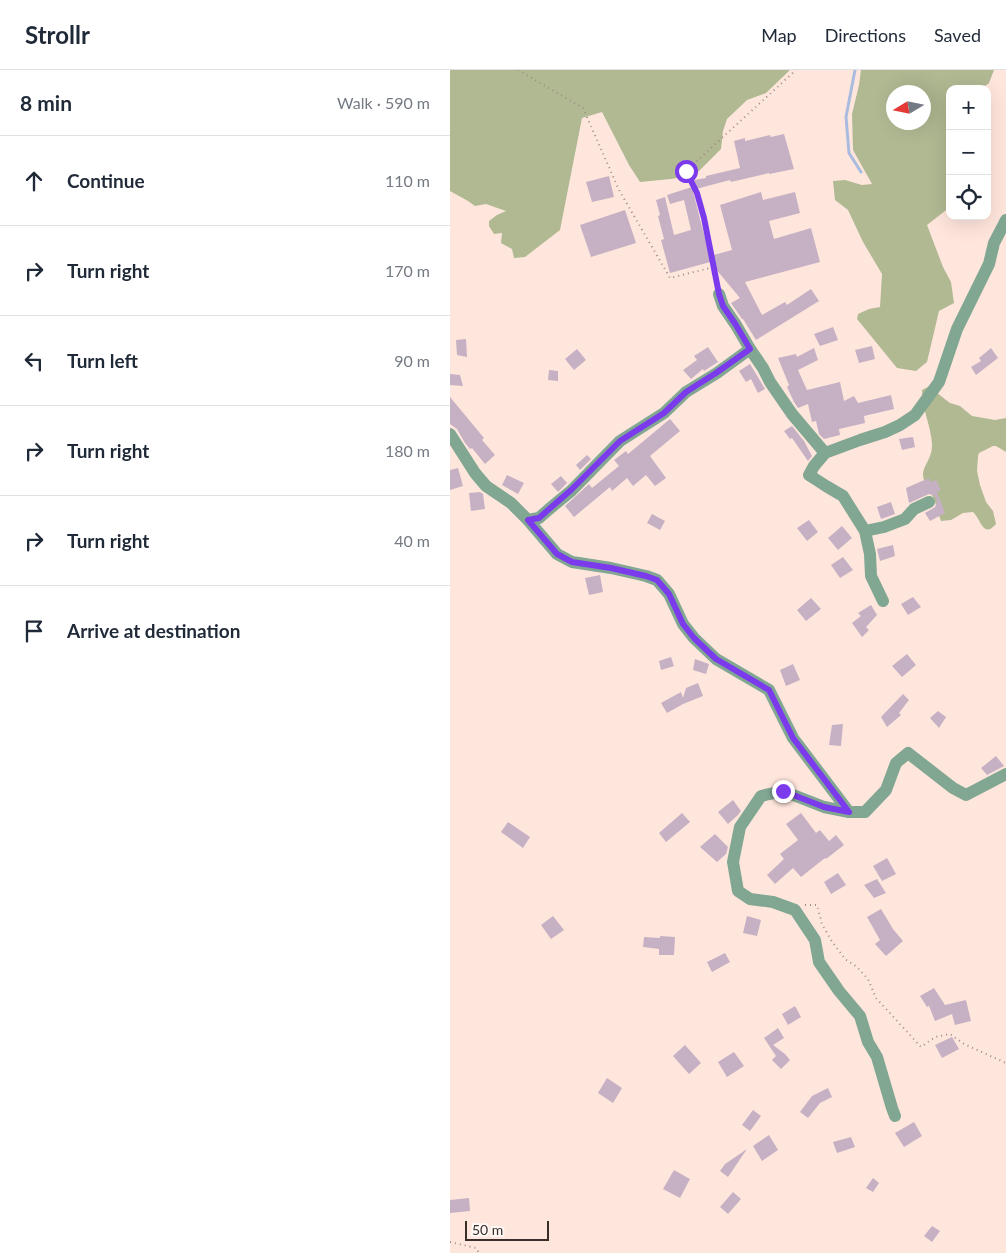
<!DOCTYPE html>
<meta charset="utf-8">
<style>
body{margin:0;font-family:Lato,sans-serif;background:#f2f2f3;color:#1f2937}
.controls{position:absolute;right:15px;top:15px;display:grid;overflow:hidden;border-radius:10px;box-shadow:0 5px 20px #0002}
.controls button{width:45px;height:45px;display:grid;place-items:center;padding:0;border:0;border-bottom:1px solid #e0e1e3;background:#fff;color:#1f2937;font:25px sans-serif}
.compass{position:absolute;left:436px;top:15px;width:45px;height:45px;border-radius:50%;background:#fff;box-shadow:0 5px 20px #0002;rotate:260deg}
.scale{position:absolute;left:15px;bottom:12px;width:84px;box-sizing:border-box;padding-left:5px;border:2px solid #392e29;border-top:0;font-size:14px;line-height:18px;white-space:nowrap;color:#392e29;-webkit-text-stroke:4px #fef8f5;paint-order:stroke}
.stop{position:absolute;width:15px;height:15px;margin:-11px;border:4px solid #7c3aed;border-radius:50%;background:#fff}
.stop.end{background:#7c3aed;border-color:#fff;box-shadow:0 1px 5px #0008}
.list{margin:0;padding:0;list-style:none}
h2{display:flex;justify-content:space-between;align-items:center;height:65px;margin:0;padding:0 20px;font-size:21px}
h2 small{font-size:16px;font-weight:400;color:#747a83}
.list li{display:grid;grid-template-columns:32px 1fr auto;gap:15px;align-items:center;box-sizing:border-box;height:90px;padding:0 20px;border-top:1px solid #e0e1e3}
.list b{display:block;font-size:19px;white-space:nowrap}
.list em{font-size:16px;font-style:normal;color:#747a83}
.icon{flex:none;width:28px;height:28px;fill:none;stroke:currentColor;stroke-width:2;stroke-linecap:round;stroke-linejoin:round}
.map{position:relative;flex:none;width:556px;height:1183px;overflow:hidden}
header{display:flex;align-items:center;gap:30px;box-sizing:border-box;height:70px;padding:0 25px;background:#fff;border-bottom:1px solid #e0e1e3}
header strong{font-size:24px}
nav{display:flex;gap:28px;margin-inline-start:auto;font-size:18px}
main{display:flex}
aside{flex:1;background:#fff}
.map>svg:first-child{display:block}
</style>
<header>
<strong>Strollr</strong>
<nav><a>Map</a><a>Directions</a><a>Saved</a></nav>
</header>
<main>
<aside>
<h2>8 min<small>Walk · 590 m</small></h2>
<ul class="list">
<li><svg class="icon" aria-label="ahead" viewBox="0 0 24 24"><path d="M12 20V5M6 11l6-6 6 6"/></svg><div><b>Continue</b></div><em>110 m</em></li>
<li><svg class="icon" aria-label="right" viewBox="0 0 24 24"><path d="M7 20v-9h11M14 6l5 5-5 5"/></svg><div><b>Turn right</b></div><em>170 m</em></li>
<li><svg class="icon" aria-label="left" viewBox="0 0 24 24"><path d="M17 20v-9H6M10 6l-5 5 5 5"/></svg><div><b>Turn left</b></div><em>90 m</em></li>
<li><svg class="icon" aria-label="right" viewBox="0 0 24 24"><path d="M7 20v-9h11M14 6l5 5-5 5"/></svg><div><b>Turn right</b></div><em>180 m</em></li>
<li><svg class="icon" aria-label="right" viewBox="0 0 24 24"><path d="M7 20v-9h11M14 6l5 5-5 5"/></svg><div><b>Turn right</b></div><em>40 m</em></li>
<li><svg class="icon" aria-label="arrive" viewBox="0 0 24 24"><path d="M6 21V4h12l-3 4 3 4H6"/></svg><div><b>Arrive at destination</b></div></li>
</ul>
</aside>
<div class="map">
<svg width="556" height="1183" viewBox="0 0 556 1183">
<rect width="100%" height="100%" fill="#ffe6dd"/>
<path fill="#b0b992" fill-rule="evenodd" d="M0,0H340L316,23L297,30L277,49L273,61L271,79L245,105L221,109L190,112L179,95L152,42L132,48L110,160L75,187L64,188L62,179L51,173L52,163L44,164L39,156V151L47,145L56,141L36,134L25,136L18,131L0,121Z
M411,0H544L539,13L531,19H500V137L477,155L493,197L501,212L504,233L489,241L477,292L466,301L447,298L407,249L408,244L419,239L430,237L432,204L413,172L398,140L385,130L383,111L395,110L412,115L422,114L403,80L402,44L409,15ZM473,22V52H443V22Z
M478,317L481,318L496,330L500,333L510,336L522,346L545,350L556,348V382L546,376H543L529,383L528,386L527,401L530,415L536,432L543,441L546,454C533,469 531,449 523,442L513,443L501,450L491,451C488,444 487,436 484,429C480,420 473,414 473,404C473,396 483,387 482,374C481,356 472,339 472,320Z"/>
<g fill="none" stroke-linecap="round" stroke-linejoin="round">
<path stroke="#a9bbde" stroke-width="3" d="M405,0L396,47L399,83L411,102"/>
</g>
<path fill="#c6b0c3" d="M334,64L344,99L319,104V103L281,112L280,110L246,119L244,110L256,108V106L290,98L284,71L295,68V71L320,65L321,67Z
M159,106L164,127L142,132L136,112Z
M242,117L252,157L260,186L282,180L270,135L311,122L313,130L345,122L350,143L319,151L324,169L361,158L370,192L295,212L312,245L335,232L337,235L361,219L369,231L306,270L293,249H292L281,233L290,228L260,192L220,203L211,170L214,169L208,146L210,145L206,130L215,127L224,165L241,160L234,130L220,134L217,125Z
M175,140L186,173L141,187L130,155Z
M383,257L388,270L370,276L364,264Z
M16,269L17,287L7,285L6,270Z
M422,276L425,289L409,293L405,280Z
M258,277L268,292L254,301L253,299L241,309L233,300L247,290L244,286Z
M364,278L368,290L348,300L357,320L390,312L394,331L404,326L408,333L441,325L444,339L414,346L415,353L389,359L390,365L374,369L369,364L366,351L362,352L358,334L348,338L344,332L337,317L339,315L328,288L346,284L347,287Z
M541,278L548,288L526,305L521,297L531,291L529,288Z
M127,279L136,290L124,300L115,289Z
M300,294L315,319L308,323L301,309L296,312L289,301Z
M99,300L108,301V311L98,310Z
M0,304L10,305L13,316L0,315Z
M0,327L34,368L32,370L45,385L35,394L22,378L20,379L15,373L7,359L0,354Z
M220,349L230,361L200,386L216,408L205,416L196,405L183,416L177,408L162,421L160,417L124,447L115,436L139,414L142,418L169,396L164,390L176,381L178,384Z
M342,356L354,371L362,386L358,391L342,368L340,369L334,361Z
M463,367L465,377L452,380L449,369Z
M137,385L141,389L130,400L126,395Z
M8,398L13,416L0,420V400Z
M57,405L74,413L68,424L52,415Z
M111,406L117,413L108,422L101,414Z
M479,408L480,412L486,410L491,420L487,422L495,443L480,451L475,443L485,437L487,432L486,428L483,425L479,424L459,433L456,418Z
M30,422L33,424L35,439L21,441L19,423Z
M441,432L445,444L431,449L427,437Z
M202,444L215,451L210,460L197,453Z
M359,450L368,462L357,471L347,458Z
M392,456L402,468L388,480L378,468Z
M443,475L445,486L430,491L427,479Z
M393,487L403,500L390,508L381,495Z
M150,505L153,522L139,525L135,508Z
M463,527L471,537L458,545L451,534Z
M361,528L371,539L356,551L347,540Z
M421,535L427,545L416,557L419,560L412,567L402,553L411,546L408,543Z
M457,584L466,595L452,607L442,596Z
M221,587L224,596L211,600L209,591Z
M245,589L259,594L256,604L243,600Z
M343,594L350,610L336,616L330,600Z
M248,613L253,626L233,634L217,643L211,633L231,622L233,628L236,618Z
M453,624L459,630L449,643L451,645L437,657L431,647Z
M488,641L496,647L489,658L480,648Z
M393,654L391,676L379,675L382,655Z
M546,686L554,696L537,705L531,698Z
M283,730L291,741L288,745L278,754L268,742Z
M232,743L240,752L216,772L209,763Z
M351,743L366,763L370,760L379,771L386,765L394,775L376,789L375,788L351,807L343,798L325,814L317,805L334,789L330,784L348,770L336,754Z
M58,752L80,767L73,778L51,762Z
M265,764L278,777L276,784L267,792L250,777Z
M437,788L446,804L432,811L423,796Z
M388,803L396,815L381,824L374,812Z
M427,809L436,823L424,828L414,815Z
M431,839L443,859L453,871L436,886L425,874L430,870L417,847Z
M103,846L114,860L101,869L91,855Z
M297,846L311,850L307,866L293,863Z
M210,866L225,867L224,885H209V879L193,877L194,867L210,868Z
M275,883L280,892L262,902L257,892Z
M484,918L495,935L516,930L521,951L505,955L502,944L485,951L479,936L477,937L470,926Z
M345,936L351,947L338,955L332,944Z
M328,958L334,968L323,975L335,984L340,990L331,999L322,990L326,986L314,968Z
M502,967L509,979L492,988L485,975Z
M235,975L251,993L239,1004L223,986Z
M284,982L294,996L277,1007L268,992Z
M157,1008L172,1018L163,1033L148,1023Z
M378,1018L382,1027L370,1033L358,1048L350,1042L362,1026Z
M303,1040L311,1046L300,1061L292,1055Z
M464,1052L472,1066L454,1077L445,1063Z
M319,1065L328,1080L312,1091L303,1076Z
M401,1067L405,1077L387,1083L383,1072Z
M297,1079L278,1107L270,1101L275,1094Z
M224,1100L240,1109L230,1128L213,1119Z
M423,1108L429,1113L423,1122L416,1118Z
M283,1122L291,1129L278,1144L270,1137Z
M19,1128L20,1141L0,1143V1130Z
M482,1156L490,1161L482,1172L474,1166Z"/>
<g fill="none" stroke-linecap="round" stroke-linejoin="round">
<path stroke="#9f8d85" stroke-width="2" stroke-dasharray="1 4" stroke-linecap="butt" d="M68,0L133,38L169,120L220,208L264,197
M267,212L254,148L247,123L236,101L346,0
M355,835H367L372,854L381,870L395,889L407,897L418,909L426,928L471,977L485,967L500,964L514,974L556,993
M0,1172L26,1178L29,1183"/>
<path stroke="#81a792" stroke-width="12" d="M300,279L313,298L320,312L342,344L375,383L410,370L435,362L450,355L465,345L489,312L507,259L539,194L544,173L556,150
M0,364L25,403L36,416L61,433L78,450L107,484L122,492L161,498L196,506L207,510L219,524L233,554L244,568L266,589L319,620L343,668L399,742L374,737L333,721L311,726L290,757L283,792L288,821L300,829L323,832L345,840L365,870L369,892L389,921L410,946L418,972L427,987L442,1038L445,1046
M375,383L364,396L359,405L376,416L393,426L415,461L420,484L421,506L433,531
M78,450L89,448L98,440L121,421L170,371L214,343L236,322L267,303L300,279L286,255L273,236L269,224
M415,461L434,457L455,449L464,439L479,432
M399,742H415L436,720L446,693L458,683L503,718L516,725L556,704"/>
</g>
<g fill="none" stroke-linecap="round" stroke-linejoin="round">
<path stroke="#7c3aed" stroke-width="6" d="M236,101L247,123L254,148L269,224L273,236L286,255L300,279L266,303L236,322L214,343L170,371L121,420L98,440L89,448L78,450L107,484L122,492L161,498L196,506L207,510L219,524L233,554L244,568L266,589L319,620L343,668L399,742L374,737L333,721"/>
</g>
</svg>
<div class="controls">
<button>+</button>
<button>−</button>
<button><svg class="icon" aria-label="locate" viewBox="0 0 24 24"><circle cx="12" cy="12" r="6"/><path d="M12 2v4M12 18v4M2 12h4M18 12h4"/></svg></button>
</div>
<svg class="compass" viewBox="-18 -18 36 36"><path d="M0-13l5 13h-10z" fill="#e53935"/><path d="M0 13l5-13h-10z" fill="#747a83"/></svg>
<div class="scale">50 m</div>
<div class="stop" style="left:236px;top:101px"></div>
<div class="stop end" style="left:333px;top:721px"></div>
</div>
</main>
